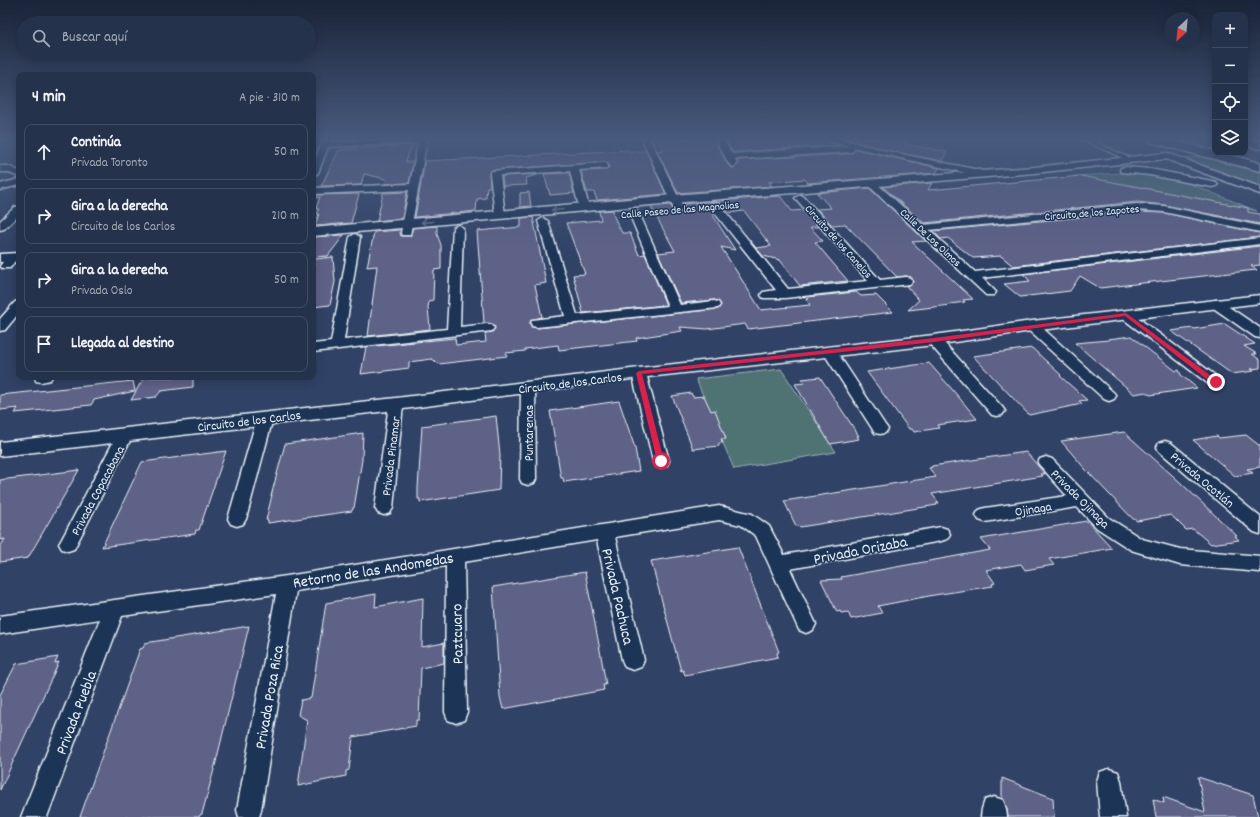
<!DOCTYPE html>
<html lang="es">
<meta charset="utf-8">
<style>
body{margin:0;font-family:Dekko,sans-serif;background:#2c3a53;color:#f1f3f6}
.controls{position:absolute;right:12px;top:12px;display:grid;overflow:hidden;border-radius:8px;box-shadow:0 2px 10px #0003}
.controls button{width:36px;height:36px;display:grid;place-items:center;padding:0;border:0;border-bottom:1px solid #414d64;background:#24324c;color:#f1f3f6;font:20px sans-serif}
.compass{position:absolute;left:1164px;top:12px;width:36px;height:36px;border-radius:50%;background:#24324c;box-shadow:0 2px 10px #0003;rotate:206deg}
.stop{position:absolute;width:12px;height:12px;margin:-9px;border:3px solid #e11d48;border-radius:50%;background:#fff}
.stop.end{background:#e11d48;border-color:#fff;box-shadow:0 1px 4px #0008}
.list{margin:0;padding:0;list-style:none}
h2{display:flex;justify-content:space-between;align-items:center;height:52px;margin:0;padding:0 16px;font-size:17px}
h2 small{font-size:13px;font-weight:400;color:#a3aab5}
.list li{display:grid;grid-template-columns:26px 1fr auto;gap:12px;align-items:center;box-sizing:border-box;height:56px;margin:0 8px 8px;padding:0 8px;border:1px solid #414d64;border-radius:8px}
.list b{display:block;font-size:15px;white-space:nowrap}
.list p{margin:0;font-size:13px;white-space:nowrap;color:#a3aab5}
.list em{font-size:13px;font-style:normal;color:#a3aab5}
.icon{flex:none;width:22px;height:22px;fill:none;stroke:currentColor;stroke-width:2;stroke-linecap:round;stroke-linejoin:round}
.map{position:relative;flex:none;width:1260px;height:817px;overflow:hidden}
.search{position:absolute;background:#24324c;box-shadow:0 2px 10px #0003;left:16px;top:16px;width:300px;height:44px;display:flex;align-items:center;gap:10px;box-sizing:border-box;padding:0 14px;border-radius:22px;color:#a3aab5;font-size:15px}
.panel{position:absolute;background:#24324c;box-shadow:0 2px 10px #0003;left:16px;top:72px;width:300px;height:308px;border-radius:8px}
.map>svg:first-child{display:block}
</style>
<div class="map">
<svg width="1260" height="817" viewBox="0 0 1260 817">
<rect width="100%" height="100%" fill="#304265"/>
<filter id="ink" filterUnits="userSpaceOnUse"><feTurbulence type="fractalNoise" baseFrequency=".025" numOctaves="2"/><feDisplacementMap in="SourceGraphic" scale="8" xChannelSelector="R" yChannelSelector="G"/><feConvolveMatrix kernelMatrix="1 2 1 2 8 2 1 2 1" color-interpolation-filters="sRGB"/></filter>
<g filter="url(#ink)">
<path fill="#507373" stroke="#9cb2b6" d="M1197,156L1217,159L1260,171V187L1187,161L1188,158Z
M1121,173L1139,174L1186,182L1257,211L1074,176Z
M781,369L836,452L734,469L696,379Z"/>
<path fill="#5e6287" stroke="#e8f1f8" d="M657,139H714L728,165L733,168L738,164L737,160L850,154L853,152L855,149L939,168L936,173L808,183L805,179L769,182L772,186L678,193L657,151L663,150Z
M725,139H826L828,142L840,145L733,152Z
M846,139H890L906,142L905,144L947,152L942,161L886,150Z
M410,145V146H413L409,151L406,162H413L409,183L385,184L386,179L364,174L361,185L321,186L339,150Z
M629,150V151H646L666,194L597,200L594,192H587L581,171L607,170L609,165L604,162L492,170L489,173L490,187H487L486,198L477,199L476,211L415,217L425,161Z
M569,173L574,193L550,195L544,174Z
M541,174L526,178L527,185L503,186L502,176Z
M1081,176L1248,208V212L1260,214V224L1164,205L1137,202L924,223L883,187L932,183L928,190Z
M869,188L926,241L912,242L973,299L963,300L965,302L950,304L951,305L908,310L919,300L906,286L910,285L913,282L911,277L906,276L897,277L845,224L832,225L817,209L831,208L817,193Z
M407,192L402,218L377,221L383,193Z
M529,192L531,206L520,207V193Z
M359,194L351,223L315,226L319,214H316L319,209H316L320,197L316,198L317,195Z
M780,196L792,211L804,210L818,227H810L823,241L815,242L848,281L800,286L780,260L763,256L756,248L771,246L744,211L728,213L720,203L711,202L709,207L714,214H712L735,250L721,247L761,310L810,305L806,299H809L807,297L856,292L861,296L876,295L893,312L748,329L745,324L707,329L680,327L682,331L636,338L637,341L559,350L558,345L525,349V351L506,353L507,356L439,364L432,359L409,362V368L361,374L366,347L455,338L456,345L486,342L485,333L492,332L495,327L492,324L484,323L477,231L521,227V218L533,217L546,283L535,285L542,317L531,320L530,323L532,327L537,328L718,309L721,304L718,301L714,300L681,303L658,253L675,251L651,207L670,205L675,212H683L685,210L683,204Z
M613,210L614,217L622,233H630L639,255L645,254L666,305L583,313L573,275L585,274L566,223L601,220L599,211Z
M1137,212L1164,213L1260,233V237L1013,266L1001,256L973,258L948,238L941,239L933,231Z
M437,226V234L441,245V269L434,270L433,300L429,301L428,307L430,329L368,336L377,266L367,267L374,232L400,230L401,236H410L413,228Z
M344,235L328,256L313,257V237Z
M1260,246V265L1251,266L1257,270L1247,271L1100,288L1080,276L1070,291L1020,297L1004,284L1030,281L1023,274Z
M333,257L335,282L330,305L313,307V271L316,259Z
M1225,324L1255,344L1244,346L1257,354H1252L1260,360V368L1251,369L1254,371L1232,374L1171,331L1193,328L1194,329Z
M1131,336L1176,371L1179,370L1181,375L1197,388L1150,395L1146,392L1134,394L1075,343L1109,340L1108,339Z
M1032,348L1061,375L1060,376L1087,400L1079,401L1082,404L1029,415L973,356Z
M929,363L951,388L977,419L937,425L939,428L914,432L912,429H909L867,372Z
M144,377H193V387L161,391L156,397L131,400Z
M820,377L859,436H857L859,439L830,444L795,384L805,383L802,379Z
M133,381L135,391L94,400L91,405L15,413L18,408L0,410V395Z
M691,393L693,397L704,396L711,411L715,410L726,439H721L723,443H719V446L693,449L672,396Z
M619,401L635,448L639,471L564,482L563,478H561L550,411Z
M496,416L500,455L499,490L420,502V499H418V488L422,426Z
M1124,432L1181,483L1237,536H1235L1239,540L1211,544L1193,529L1186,530L1171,515L1137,521L1132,518L1086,470L1061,441Z
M363,433L362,460L354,508H353L352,511L268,523V520H266L272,495L271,496L285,444Z
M1246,435L1260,446V467L1247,469L1253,473L1235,476L1193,440L1217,436L1219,438Z
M226,451L199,530H196L195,534L102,547L142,462Z
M1026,452L1045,474H1041L1043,476L932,494L939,503L936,504L937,505L800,527L799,526H796L784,501L936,477L929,468L932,467V466Z
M79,470L28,558L0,562V547L5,539L0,540V480Z
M1087,521L1112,548L1049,559L1054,565L1025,570L1021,564L986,570L995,583L992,584L993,586L934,595L878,606L882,613L851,619L848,612L841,613L840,611L837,612L821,580L842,579L841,577L990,550L981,539Z
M738,547L779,652L777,653L778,657L685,675L683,670L681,671L651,561Z
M585,572L600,650L606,685H603L604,690L503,709L500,697L493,587Z
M376,594L375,607L423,598L422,647L444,643V663L421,668L419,720H416V726L353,737L349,770L346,771V776L298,786L307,720L298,715L301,700L311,698L326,603Z
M249,626L216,762L202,814L200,815L199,817H80L140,649L143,648L145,643Z
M58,657L55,663L59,662L0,790V695L16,664Z
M1198,777L1253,795L1258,817H1156L1153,799L1164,803L1163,797L1205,812Z
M1002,778L1053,798L1054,817H1008L1007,809L1004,800L1002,798Z"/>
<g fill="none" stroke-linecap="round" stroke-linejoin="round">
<defs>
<path id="pedestrian" d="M1081,139H1089L1134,160L1129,161Z"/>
<path id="minor" d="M324,139H330V142L427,139L410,235H402L401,233L409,190L313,194V188L410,184L418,143L328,147L318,173L313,176V163Z
M642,139H650L684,209L683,211H675L674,209Z
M715,139H723L732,154L850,146L828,141L827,139H840L886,151L984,171L989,174L984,177L853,147L854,149L853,151L850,152L735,159L737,164L733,167L729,164Z
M604,163L607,164L608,166L607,168L579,170L589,207L588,209L584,210L579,207L570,171L500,175L505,215L500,218L495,215L490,173L492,171Z
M0,166H8L19,171V177L7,172H0Z
M19,179V185L0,190V184Z
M871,180L874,181L923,225L1137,204L1164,206L1260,226V232L1164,212L1137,210L929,230L975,272L1260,238V244L982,278L996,292L994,295H986L868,185L866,183Z
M800,195L803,196L880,280L906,277L910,278L912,281L910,284L785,298H763L761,295L763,292L776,290L711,208L710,206L711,204H719L788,289L868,281L797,200L795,198Z
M19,206V215L4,229L0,230V221L15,207Z
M634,210L639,213L680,305L714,301L718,302L720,305L718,308L537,327L532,326L531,323L532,320L565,316L538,221L543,218L548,221L577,315L668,306L629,213Z
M458,225L463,228L460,327L487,324L492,325L494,328L492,331L313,352V344L331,342L350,237L355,234L360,237L344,340L447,329L453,228Z
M12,254L18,257L10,268H2L0,266L8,255Z
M1216,300L1220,301L1260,328V338L1255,337L1212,307L1210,304L1212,301Z
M19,301V313L5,330L0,331V319L15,302Z
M1126,311L1130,312L1220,379L1222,382L1220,385L1215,386L1210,385L1122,318L1120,315L1122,312Z
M1032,322L1037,323L1114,393L1116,396L1114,399L1109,401L1104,399L1027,329L1026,326L1027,323Z
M934,336L939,337L1002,407L1005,411L1002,415L997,416L992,415L929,343L927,340L929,337Z
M830,348L835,349L885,425L888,429L885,433L880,434L875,433L823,352L825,349Z
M639,369L644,370L646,373L669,461L667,465L661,467L655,465L653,461L632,373L634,370Z
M35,377H52L50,380L41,382L36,381Z
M528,382L533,384L535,387L536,479L534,483L528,485L522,483L520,479L521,387L523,384Z
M396,399L401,401L403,404L393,508L390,513L384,515L378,513L375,508L389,404L391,401Z
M265,413L270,414L273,418L246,519L243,524L237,526L231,524L228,519L257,418L260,414Z
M125,430L131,431L133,435L74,549L68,551L62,549L59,544L62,539L117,435L119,431Z
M1165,441L1171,443L1260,517V534L1254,532L1159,451L1157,447L1159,443Z
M1046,457L1052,459L1109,518L1142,539L1180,549L1260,556V572L1180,565L1131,550L1097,528L1077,507L985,522L979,520L976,515L979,510L985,508L1067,496L1038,463L1040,459Z
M719,506L752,514L769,526L784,555L941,527L947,529L950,534L947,539L941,541L790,569L816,624L813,630L806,633L799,630L756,536L741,525L719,520L615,537L644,660L641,667L633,670L625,667L622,660L597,540L464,562L467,712L464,720L456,723L448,720L445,712L446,566L296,591L261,810L259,817H239L237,810L276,594L122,616L47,817H21L100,619L0,634V616L287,576Z
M1109,769L1118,772L1121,781L1126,817H1100L1097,781L1100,772Z
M994,797L1003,800L1006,809L1007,817H981L982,809L985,800Z"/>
<path id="tertiary" d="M1167,153L1260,187V194L1166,159L1034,173L673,203L313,236V228L673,195L1034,167Z
M1125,167L1150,169L1212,181L1216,182L1218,184L1216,186L1212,187L1150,175L1121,172L1120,170L1121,168Z
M19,253V261L0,262V254Z
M1260,295V303L1032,331L934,345L639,378L396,410L0,456V442L396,398L639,368L934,335L1032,321Z"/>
<path id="trunk" d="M1148,139H1168L1215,151V153H1222L1260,163V171L1150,142Z
M1245,139L1260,141V149L1245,145Z"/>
</defs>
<use href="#pedestrian" stroke="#e8f1f8" stroke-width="3"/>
<use href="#minor" stroke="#e8f1f8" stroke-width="3"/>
<use href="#tertiary" stroke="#e8f1f8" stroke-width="3"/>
<use href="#trunk" stroke="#e8f1f8" stroke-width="3"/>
<use href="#pedestrian" fill="#1d3557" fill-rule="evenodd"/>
<use href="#minor" fill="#1d3557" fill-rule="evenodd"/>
<use href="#tertiary" fill="#1d3557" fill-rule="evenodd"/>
<use href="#trunk" fill="#1d3557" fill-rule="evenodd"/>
</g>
<defs><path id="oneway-shaft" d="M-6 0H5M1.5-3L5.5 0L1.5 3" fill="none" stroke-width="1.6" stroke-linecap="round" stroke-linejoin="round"/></defs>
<g stroke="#64778f">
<use href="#oneway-shaft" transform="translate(557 210) rotate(175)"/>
<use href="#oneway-shaft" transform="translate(427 222) rotate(175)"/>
</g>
</g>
<linearGradient id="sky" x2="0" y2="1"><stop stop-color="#1a2438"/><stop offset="0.55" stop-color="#485a7e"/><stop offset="1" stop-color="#485a7e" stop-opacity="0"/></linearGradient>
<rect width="1260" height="253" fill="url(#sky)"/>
<path fill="#e11d48" d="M1126,313L1218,381V384H1213L1125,316L934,342L642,374L664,461L661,464L657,461L636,373L639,371L934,338Z"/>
<g text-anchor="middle" stroke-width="3" stroke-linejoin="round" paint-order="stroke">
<g font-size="11" fill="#e8f1f8" stroke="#1d3557">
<text transform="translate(680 209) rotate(-5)" y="4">Calle Paseo de las Magnolias</text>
<text transform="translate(1092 212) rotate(-5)" y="4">Circuito de los Zapotes</text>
<text transform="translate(931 237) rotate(43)" y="4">Calle De Los Olmos</text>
<text transform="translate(839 241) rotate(48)" y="4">Circuito de los Canelos</text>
</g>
<g font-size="13" fill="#e8f1f8" stroke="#1d3557">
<text transform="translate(570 382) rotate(-7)" y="5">Circuito de los Carlos</text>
<text transform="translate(249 420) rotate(-7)" y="5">Circuito de los Carlos</text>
<text transform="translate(528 433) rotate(-90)" y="5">Puntarenas</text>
<text transform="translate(390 456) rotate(-83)" y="5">Privada Pinamar</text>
<text transform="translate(1203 479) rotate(40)" y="5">Privada Ocotlán</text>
<text transform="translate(97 490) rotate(-62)" y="5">Privada Copacabana</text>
<text transform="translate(1081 498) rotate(45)" y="5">Privada Ojinaga</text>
<text transform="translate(1033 508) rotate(-9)" y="5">Ojinaga</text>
</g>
<g font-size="16" fill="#e8f1f8" stroke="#1d3557">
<text transform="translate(860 549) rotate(-11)" y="6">Privada Orizaba</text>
<text transform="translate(373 569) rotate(-9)" y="6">Retorno de las Andomedas</text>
<text transform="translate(619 596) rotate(77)" y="6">Privada Pachuca</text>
<text transform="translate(456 634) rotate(-91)" y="6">Paztcuaro</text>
<text transform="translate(268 697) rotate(-80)" y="6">Privada Poza Rica</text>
<text transform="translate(75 712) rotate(-69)" y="6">Privada Puebla</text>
</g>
</g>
</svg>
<div class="controls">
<button>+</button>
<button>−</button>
<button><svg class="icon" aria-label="locate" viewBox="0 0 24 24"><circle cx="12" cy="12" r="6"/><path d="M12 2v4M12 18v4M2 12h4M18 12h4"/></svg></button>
<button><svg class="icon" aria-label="layers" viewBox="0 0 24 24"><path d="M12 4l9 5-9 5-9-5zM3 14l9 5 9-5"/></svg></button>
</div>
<svg class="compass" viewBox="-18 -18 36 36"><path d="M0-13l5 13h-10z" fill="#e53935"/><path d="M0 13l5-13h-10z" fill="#a3aab5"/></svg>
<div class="stop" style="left:661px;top:461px"></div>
<div class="stop end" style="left:1216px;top:382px"></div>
<div class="search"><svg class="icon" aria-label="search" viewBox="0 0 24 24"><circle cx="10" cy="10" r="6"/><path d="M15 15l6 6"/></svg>Buscar aquí</div>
<section class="panel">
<h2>4 min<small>A pie · 310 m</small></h2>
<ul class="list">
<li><svg class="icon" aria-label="ahead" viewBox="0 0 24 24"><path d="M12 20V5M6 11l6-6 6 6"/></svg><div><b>Continúa</b><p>Privada Toronto</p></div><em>50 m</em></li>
<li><svg class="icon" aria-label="right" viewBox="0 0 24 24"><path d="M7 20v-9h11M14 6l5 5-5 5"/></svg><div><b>Gira a la derecha</b><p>Circuito de los Carlos</p></div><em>210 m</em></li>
<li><svg class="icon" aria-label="right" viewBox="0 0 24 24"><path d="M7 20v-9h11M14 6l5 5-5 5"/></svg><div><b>Gira a la derecha</b><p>Privada Oslo</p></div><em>50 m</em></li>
<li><svg class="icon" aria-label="arrive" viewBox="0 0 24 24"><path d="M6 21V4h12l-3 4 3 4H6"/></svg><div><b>Llegada al destino</b></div></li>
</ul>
</section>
</div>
